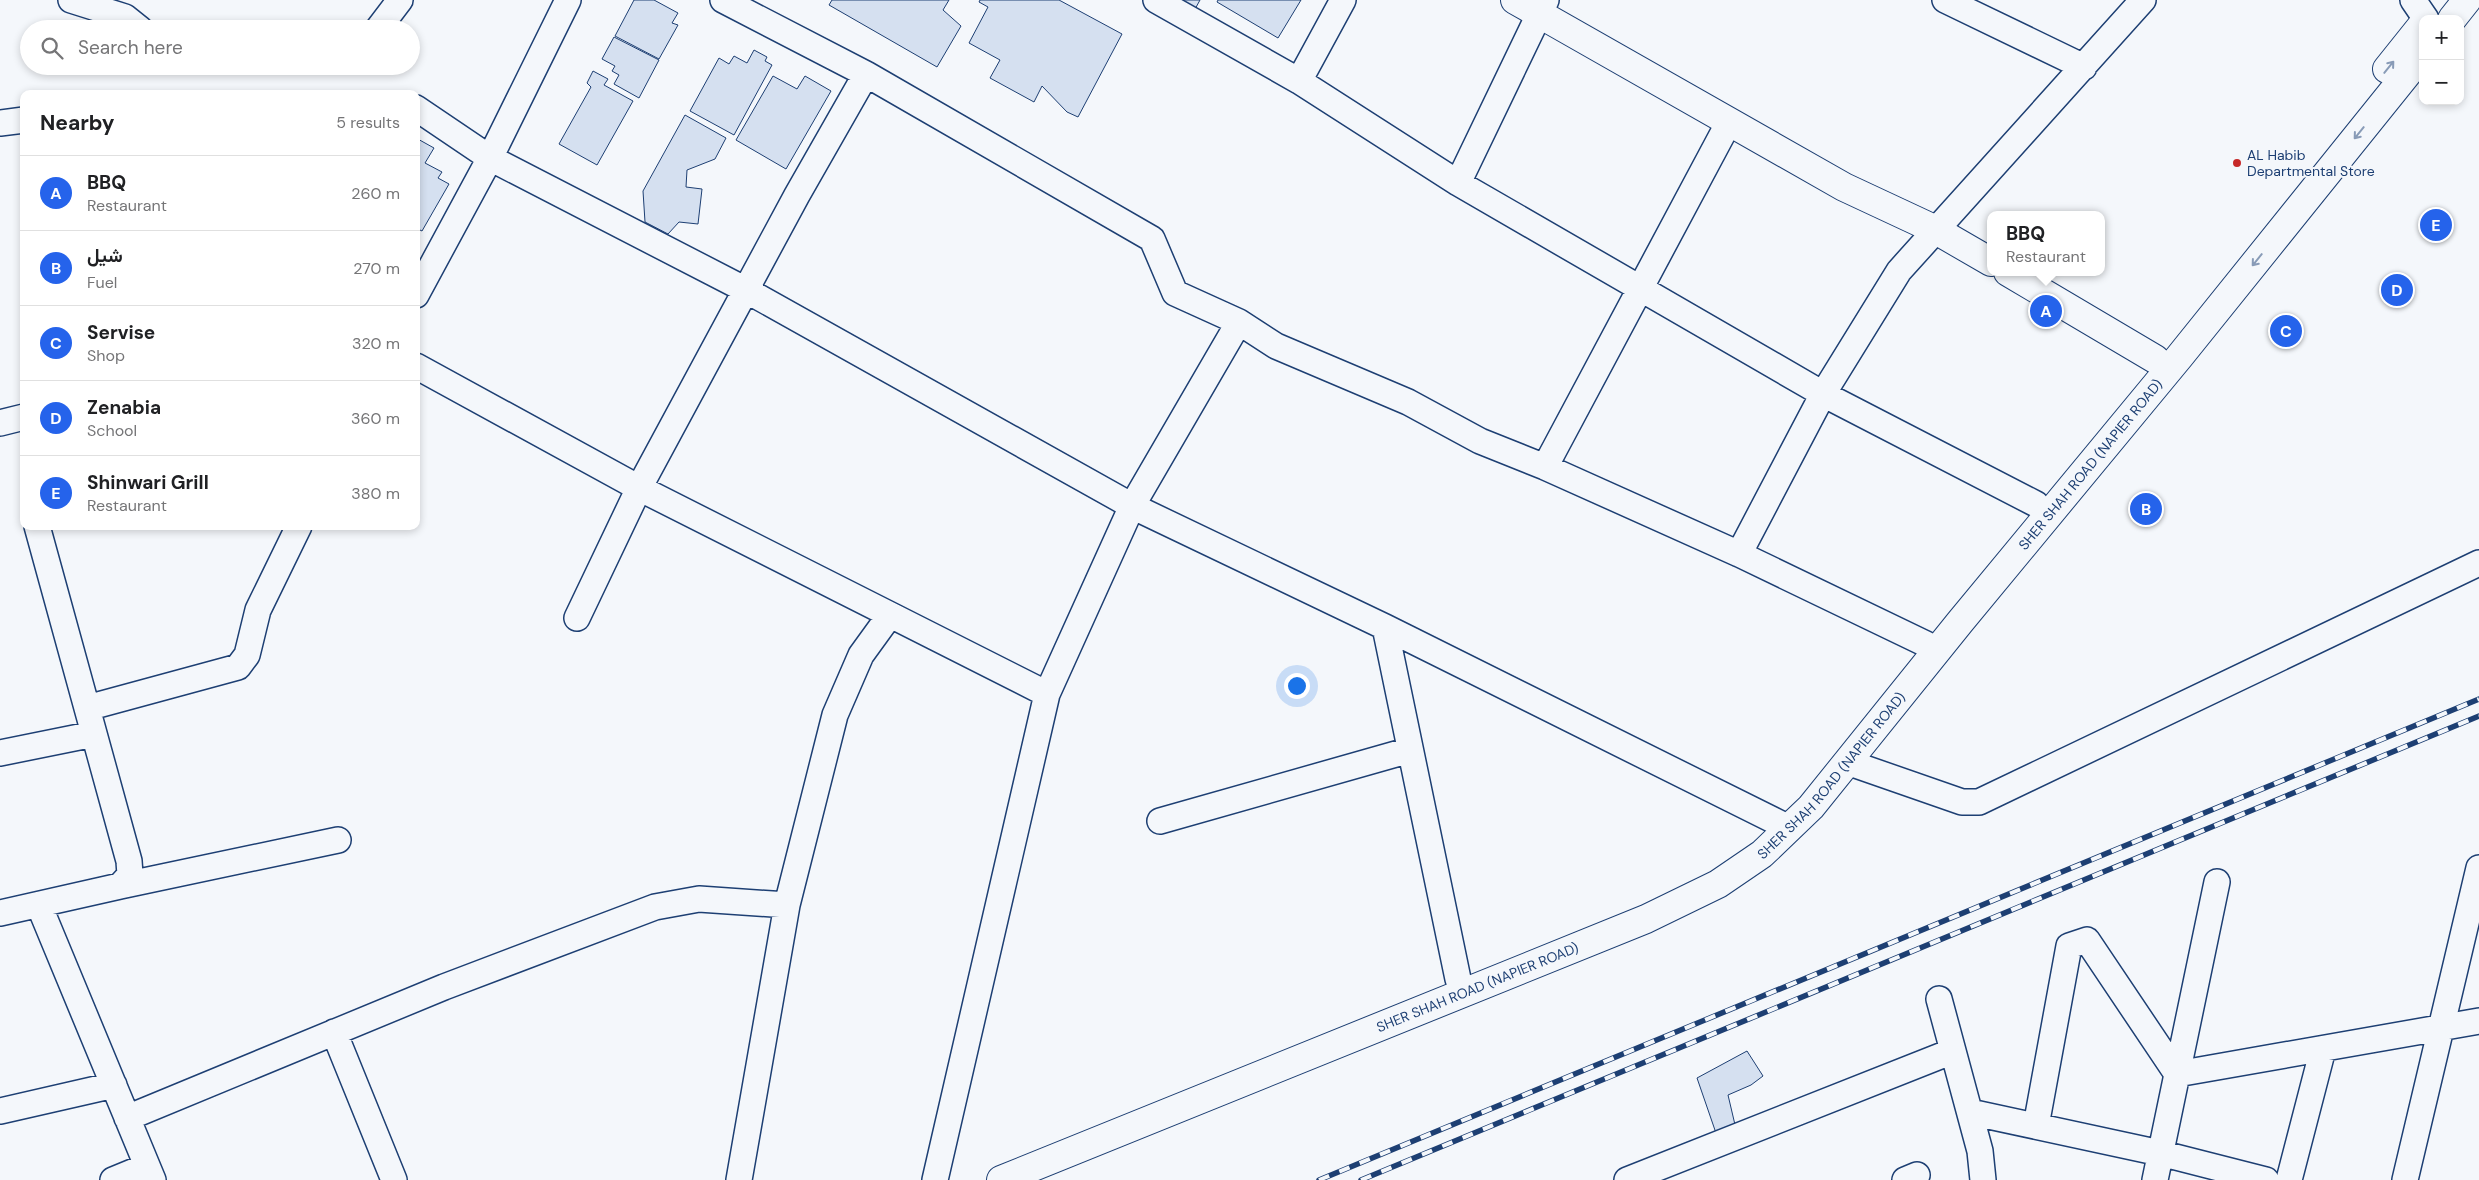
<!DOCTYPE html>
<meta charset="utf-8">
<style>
body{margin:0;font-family:"DM Sans",Vazirmatn,sans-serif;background:#f2f2f2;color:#202124}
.controls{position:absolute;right:15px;top:15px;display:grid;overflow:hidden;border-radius:10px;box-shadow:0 2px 8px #0003}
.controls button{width:45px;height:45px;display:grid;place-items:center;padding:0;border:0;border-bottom:1px solid #e0e0e0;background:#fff;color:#202124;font:25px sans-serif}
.you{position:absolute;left:1296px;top:685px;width:18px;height:18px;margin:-12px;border:4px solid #fff;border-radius:50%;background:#1a73e8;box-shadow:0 0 0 8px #1a73e833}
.badge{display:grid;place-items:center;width:32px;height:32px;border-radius:50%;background:#2563eb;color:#fff;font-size:16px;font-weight:700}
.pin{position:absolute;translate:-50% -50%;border:2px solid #fff;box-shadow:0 1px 5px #0006}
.popup{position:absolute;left:1987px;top:211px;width:118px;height:65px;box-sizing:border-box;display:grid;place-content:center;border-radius:10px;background:#fff;filter:drop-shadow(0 1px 4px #0005);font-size:16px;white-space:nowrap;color:#757577}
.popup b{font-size:19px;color:#202124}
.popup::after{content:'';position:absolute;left:50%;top:100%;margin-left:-10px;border:10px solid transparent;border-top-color:#fff}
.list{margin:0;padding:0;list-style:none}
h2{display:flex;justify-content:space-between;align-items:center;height:65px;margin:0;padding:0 20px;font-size:21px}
h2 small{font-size:16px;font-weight:400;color:#757577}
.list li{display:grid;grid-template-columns:32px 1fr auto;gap:15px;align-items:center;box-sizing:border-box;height:75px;padding:0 20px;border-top:1px solid #e0e0e0}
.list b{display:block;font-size:19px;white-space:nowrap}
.list p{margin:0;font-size:16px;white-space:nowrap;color:#757577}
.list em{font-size:16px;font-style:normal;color:#757577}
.icon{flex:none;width:28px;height:28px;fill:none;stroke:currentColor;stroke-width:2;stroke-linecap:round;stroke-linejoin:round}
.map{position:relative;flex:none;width:2479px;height:1180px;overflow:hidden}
.search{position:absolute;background:#fff;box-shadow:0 2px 8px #0003;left:20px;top:20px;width:400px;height:55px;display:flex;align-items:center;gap:12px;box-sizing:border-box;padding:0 18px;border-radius:28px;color:#757577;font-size:19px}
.panel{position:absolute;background:#fff;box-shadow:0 2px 8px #0003;left:20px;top:90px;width:400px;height:440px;border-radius:10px}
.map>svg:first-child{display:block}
</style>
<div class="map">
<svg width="2479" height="1180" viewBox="0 0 2479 1180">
<rect width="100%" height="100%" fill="#f4f7fb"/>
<path fill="#d5e0f0" stroke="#1d3f73" d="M634,0H654L678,13L672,23L678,25L659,59L615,36Z
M832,0H949L943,10L961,26L937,67L829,5Z
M980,0H1059L1122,34L1078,117L1067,112L1042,86L1034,102L990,78L1000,60L969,43L988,7L979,2Z
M1181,0H1200L1194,11Z
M1218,0H1301L1278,38L1217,2Z
M614,37L659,60L639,98L614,84L619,75L612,71L615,66L602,59Z
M754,50L767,57L765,61L772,65L734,135L690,111L719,58L729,64L734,56L747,63Z
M593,71L608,79L604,85L633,101L597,165L559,144L591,87L587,83Z
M773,76L797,89L805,76L831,91L786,169L736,140Z
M685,115L726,138L715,159L687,170L686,187L702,189L698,224L679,222L668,234L645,222L643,191Z
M416,138L434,148L425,163L442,172L438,178L449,184L422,231L416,228Z
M1747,1051L1763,1076L1751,1085L1728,1095L1736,1129L1717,1136L1697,1078Z"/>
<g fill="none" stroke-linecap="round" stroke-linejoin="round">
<defs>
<path id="minor" d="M71,0L125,17L140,29
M723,0L866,74L1152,239L1175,293L1239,322L1276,346L1408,402L1480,441L1545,467L1739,554L1926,644
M1156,0L1299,81L1458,183L1823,394L2036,504
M1945,0L2084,67
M2413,0L2426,19
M378,29L400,0
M1299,81L1343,0
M416,108L490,158L746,290L1132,506L1385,627L1779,823
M0,123L24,120
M1458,183L1546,0
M416,295L490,158L568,0
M416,366L639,488L1047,694
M0,423L24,417
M1545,467L1729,122
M1739,554L1823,394L1899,271L2143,0
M577,618L639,488L797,195L866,74
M1385,627L1458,979
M87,708L238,667L247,655L258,610L299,526
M0,753L94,734
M1847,762L1962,802H1979L2479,563
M1160,821L1410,750
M120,886L338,840
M39,905L153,1180
M0,913L120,886L130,875L129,861L37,526
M1939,999L1980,1151L1983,1180
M334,1032L394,1180
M0,1111L114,1085
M1970,1112L2160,1153L2266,1180
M127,1118L444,987L655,907L699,899L787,905
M2036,1126L2069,946L2087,940L2177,1074L2479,1021
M113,1180L147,1166
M739,1180L787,905L835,715L861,655L890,615
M935,1180L1047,694L1132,506L1239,322
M1627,1180L1953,1051
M1905,1180L1917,1175
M2155,1180L2217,882
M2289,1180L2323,1049
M2405,1180L2479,868"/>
<g id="major">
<path d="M1515,0L1844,187L1934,229L1991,262"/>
<path d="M2452,19L2467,0"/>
<path d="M2387,69L2423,24"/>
<path d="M2008,272L2155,359"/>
<path id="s1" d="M1001,1180L1646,919L1718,884L1762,854L1811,807L1960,622L2180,356L2423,54"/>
</g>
</defs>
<use href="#minor" stroke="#1d3f73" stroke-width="28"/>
<use href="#major" stroke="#1d3f73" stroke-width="30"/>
<use href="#minor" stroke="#f4f7fb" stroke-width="25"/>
<use href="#major" stroke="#f4f7fb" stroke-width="28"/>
<defs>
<path id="rail" d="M1319,1180L2479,699
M1361,1180L2479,716"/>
</defs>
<use href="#rail" stroke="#1d3f73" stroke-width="5.5"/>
<use href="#rail" stroke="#f4f7fb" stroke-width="4" stroke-dasharray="11" stroke-linecap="butt"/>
</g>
<defs><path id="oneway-shaft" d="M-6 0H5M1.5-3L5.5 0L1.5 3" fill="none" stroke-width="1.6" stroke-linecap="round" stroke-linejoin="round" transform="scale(1.25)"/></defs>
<g stroke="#889bb7">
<use href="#oneway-shaft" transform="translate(2389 67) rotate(-51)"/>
<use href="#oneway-shaft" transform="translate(2359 133) rotate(129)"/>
<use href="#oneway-shaft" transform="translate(2257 260) rotate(129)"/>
</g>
<circle fill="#c62828" stroke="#f4f7fb" stroke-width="2" cx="2237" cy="163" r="5"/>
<g text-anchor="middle" stroke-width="4" stroke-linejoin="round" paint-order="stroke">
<g font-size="14" fill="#1d3f73" stroke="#f4f7fb" text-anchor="start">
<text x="2247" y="160">AL Habib<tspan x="2247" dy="16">Departmental Store</tspan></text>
</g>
<g font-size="14" fill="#1d3f73" stroke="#f4f7fb">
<text dy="5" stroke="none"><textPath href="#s1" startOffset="1339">SHER SHAH ROAD (NAPIER ROAD)</textPath></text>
<text dy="5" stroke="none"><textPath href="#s1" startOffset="934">SHER SHAH ROAD (NAPIER ROAD)</textPath></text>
<text dy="5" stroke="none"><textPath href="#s1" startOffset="514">SHER SHAH ROAD (NAPIER ROAD)</textPath></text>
</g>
</g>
</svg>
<div class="controls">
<button>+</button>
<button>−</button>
</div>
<div class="you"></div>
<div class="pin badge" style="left:2046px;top:311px">A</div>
<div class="popup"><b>BBQ</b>Restaurant</div>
<div class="pin badge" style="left:2146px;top:509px">B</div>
<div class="pin badge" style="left:2286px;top:331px">C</div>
<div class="pin badge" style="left:2397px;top:290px">D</div>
<div class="pin badge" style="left:2436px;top:225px">E</div>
<div class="search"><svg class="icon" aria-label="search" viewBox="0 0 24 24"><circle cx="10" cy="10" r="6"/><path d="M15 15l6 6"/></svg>Search here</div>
<section class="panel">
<h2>Nearby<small>5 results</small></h2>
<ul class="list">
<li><span class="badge">A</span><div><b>BBQ</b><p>Restaurant</p></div><em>260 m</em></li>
<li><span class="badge">B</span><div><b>شیل</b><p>Fuel</p></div><em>270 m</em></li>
<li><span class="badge">C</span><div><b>Servise</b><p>Shop</p></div><em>320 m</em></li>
<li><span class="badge">D</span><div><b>Zenabia</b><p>School</p></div><em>360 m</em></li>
<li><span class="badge">E</span><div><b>Shinwari Grill</b><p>Restaurant</p></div><em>380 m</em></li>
</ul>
</section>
</div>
